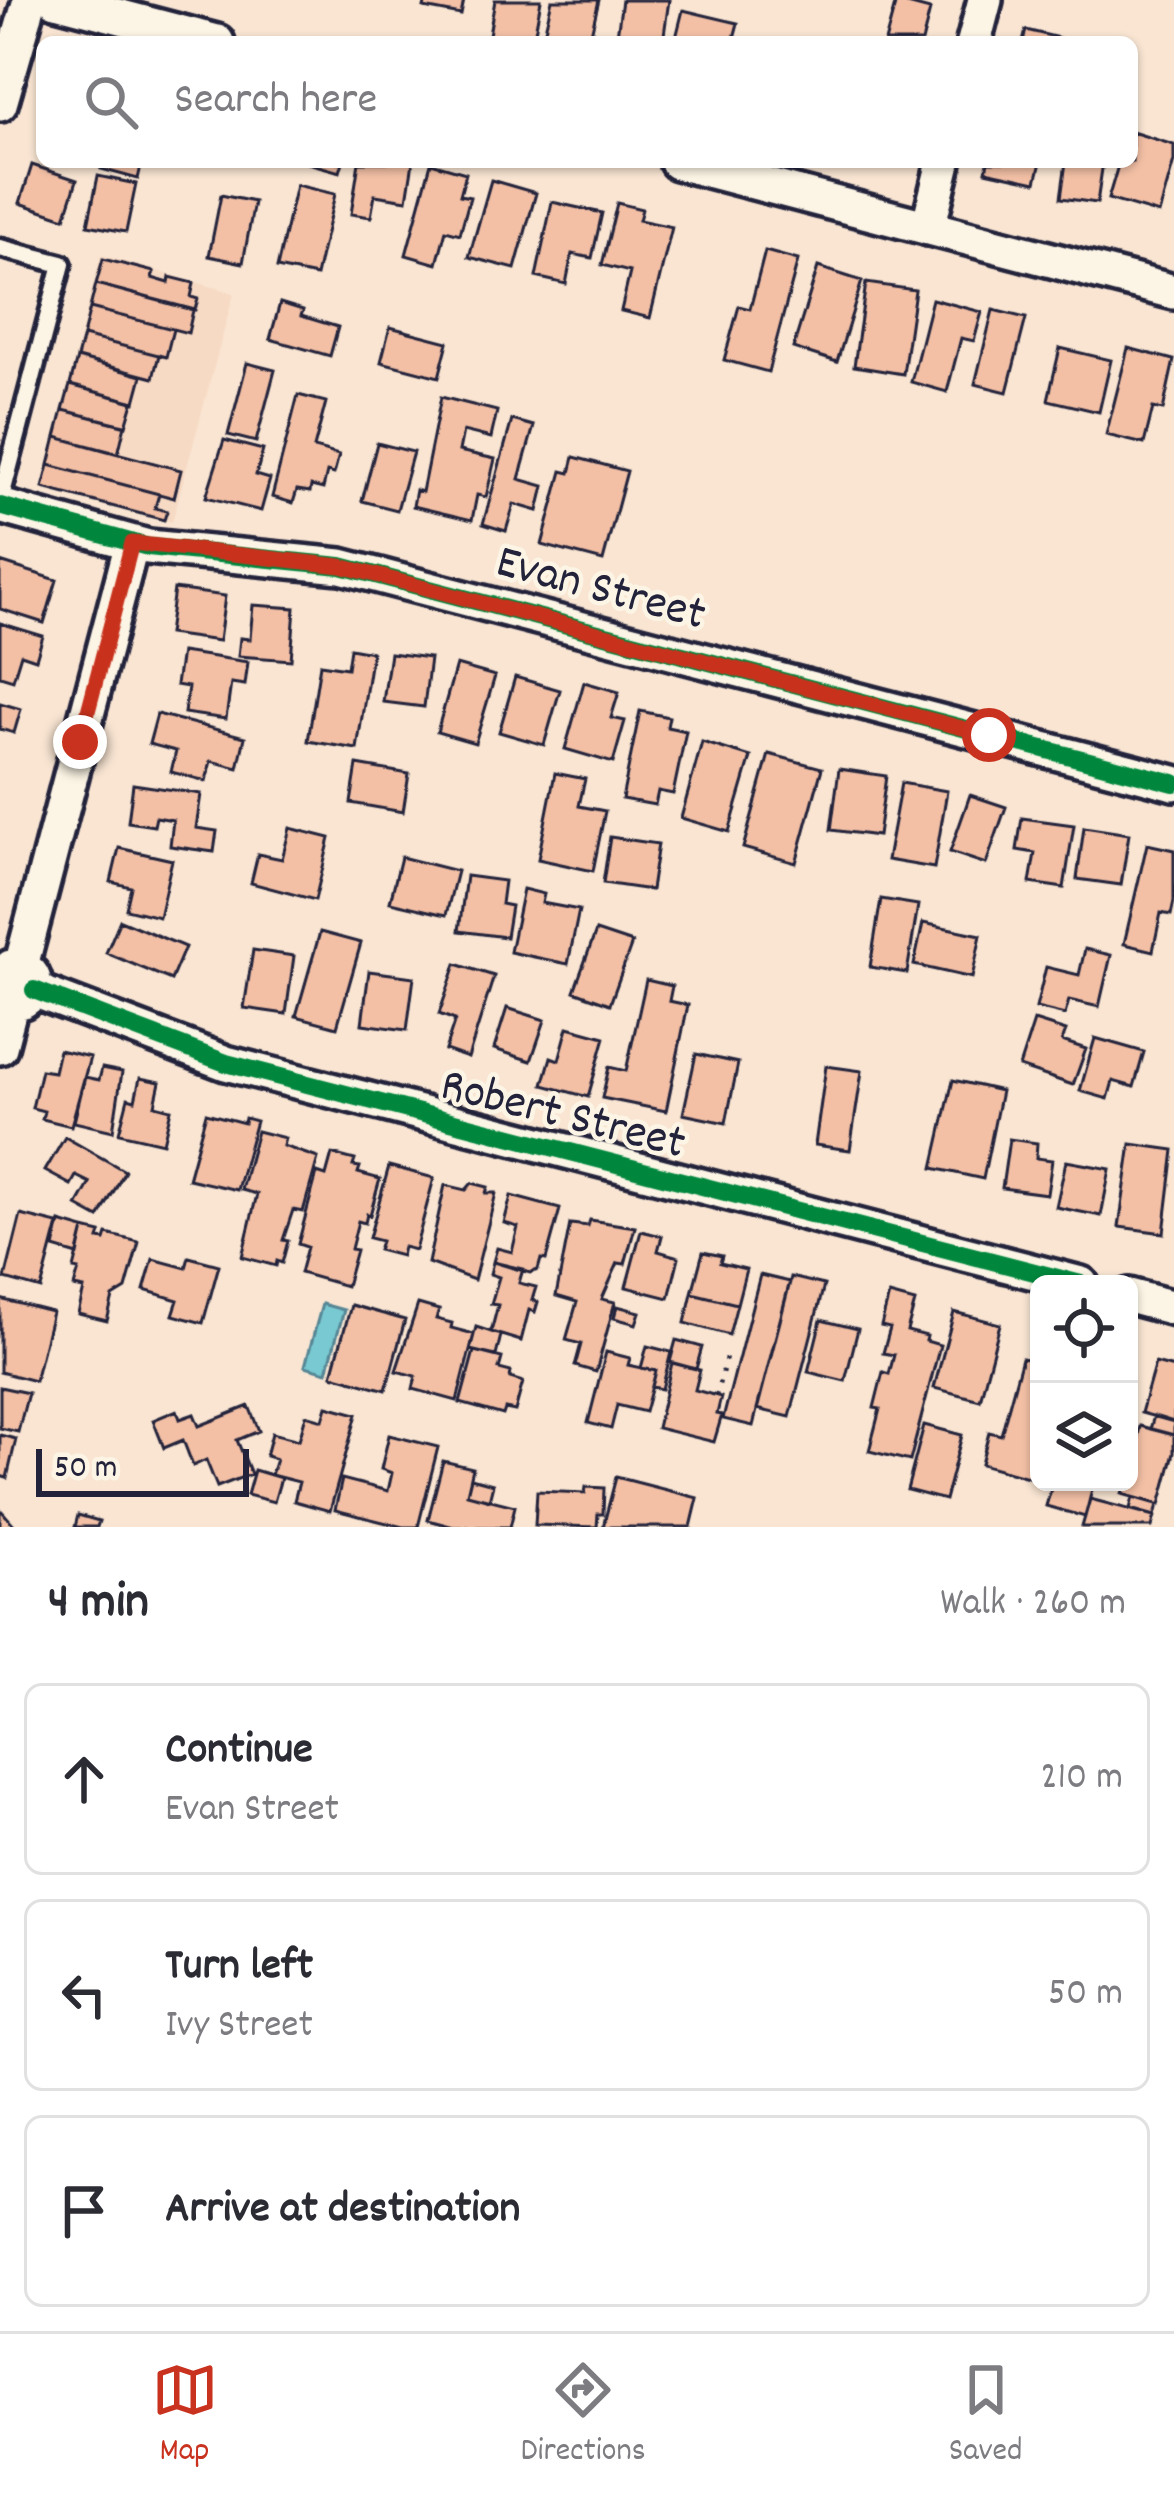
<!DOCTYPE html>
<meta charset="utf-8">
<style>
body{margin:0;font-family:Dekko,sans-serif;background:#f2f2f3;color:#2b2b33}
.controls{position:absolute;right:36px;bottom:36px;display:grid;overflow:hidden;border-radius:18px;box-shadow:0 3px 9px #0004}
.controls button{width:108px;height:108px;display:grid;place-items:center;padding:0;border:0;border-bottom:3px solid #e1e1e2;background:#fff;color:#2b2b33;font:60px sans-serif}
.scale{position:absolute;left:36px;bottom:30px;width:213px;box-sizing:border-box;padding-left:12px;border:6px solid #22223b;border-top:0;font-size:33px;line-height:42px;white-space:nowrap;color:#22223b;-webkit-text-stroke:9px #fcf5e5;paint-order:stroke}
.stop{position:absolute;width:36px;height:36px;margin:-27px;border:9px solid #c8321e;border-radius:50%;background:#fff}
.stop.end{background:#c8321e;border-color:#fff;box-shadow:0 3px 12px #0008}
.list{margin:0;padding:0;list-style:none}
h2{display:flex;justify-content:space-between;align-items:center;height:156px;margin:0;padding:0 48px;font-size:51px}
h2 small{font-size:39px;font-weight:400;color:#7c7c81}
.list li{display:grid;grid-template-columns:78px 1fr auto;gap:36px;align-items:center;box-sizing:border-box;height:192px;margin:0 24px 24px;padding:0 24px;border:3px solid #e1e1e2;border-radius:18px}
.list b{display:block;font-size:45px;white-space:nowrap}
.list p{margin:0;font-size:39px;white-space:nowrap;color:#7c7c81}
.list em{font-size:39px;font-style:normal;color:#7c7c81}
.icon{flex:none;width:66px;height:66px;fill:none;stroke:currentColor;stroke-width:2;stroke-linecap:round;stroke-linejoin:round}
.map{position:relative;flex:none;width:1174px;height:1527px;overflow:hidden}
.search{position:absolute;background:#fff;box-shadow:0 3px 9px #0004;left:36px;right:36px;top:36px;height:132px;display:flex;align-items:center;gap:30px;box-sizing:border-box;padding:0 42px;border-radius:18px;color:#7c7c81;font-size:45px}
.sheet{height:804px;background:#fff}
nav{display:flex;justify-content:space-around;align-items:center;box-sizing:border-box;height:168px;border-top:3px solid #e1e1e2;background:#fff;font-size:33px;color:#7c7c81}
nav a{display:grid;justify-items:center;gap:6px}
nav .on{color:#c8321e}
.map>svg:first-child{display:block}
</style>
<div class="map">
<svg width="1174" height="1527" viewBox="0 0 1174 1527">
<rect width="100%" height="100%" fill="#f9e5d2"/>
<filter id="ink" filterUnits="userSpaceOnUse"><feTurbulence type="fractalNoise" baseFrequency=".00833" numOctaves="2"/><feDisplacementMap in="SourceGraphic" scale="24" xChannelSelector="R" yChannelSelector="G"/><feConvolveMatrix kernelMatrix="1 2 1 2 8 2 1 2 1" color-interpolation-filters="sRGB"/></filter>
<g filter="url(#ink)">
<path fill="#f7dac4" d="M101,255L234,293L172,522L43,485Z"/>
<path fill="#78c9d1" stroke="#568695" stroke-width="3" d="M322,1304L344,1310L327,1372L305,1366Z"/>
<path fill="#f3c0a5" stroke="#22223b" stroke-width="3" d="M426,0H464L461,15L424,8Z
M495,0H541L533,42L489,35Z
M552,0H599L589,42H542Z
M622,0H669L663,42H616Z
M896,1L930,10L922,42H885Z
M683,10L738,23L733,42H675Z
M1026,30L1067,40L1066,42H1023Z
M1132,132L1174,145V161L1159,214L1108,199L1119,162H1132Z
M103,162H142L138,179L101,169Z
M304,162H343L340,172Z
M359,162H413L407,200L375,195L371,217L351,214Z
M988,162H1041L1036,182L986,171Z
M1066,162H1103L1097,203L1061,198Z
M431,163L466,173L460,195L470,197L460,234L446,230L437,264L406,255Z
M32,165L77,180L65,218L20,203Z
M98,176L136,184L126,232L88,225Z
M491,180L536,193L515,269L469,257Z
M296,185L335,194L316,276L277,268Z
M221,195L254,202L243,263L209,256Z
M552,202L602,213L592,258L572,254L566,284L536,277Z
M617,203L642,209L639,220L672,227L650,318L621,311L630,272L602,265Z
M765,251L798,260L768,372L724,360L739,306L750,309Z
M103,259L154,272L152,278L169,283L170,277L194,283L191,297L198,299L195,310L96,284Z
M818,267L862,281L837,362L793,348Z
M866,283L915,290L903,374L854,366Z
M96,284L193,310L188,333L90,308Z
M932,299L982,312L974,341L961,338L947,392L911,382Z
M280,303L303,310L301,316L338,327L330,356L270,339Z
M90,308L173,329L166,357L83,336Z
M993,310L1026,318L1007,392L975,384Z
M390,327L448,342L439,377L381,362Z
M83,336L159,355L153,378L77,358Z
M1060,348L1111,360L1099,412L1048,400Z
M1128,348L1174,360L1163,410L1153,408L1144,444L1106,435Z
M77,358L142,376L135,402L70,385Z
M247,363L275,370L256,442L228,435Z
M70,385L133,402L126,426L63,410Z
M298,395L326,402L314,448L339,455L334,474L327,472L323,489L311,486L310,492L297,490L293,503L272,497Z
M441,397L497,411L491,438L463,431L459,451L495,459L486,497L477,495L472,520L413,506L416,490L422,492Z
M63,410L125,425L118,454L56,437Z
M512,420L534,426L519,479L544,486L538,511L514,504L506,531L483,524Z
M56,437L181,470L174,498L49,465Z
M224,440L263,450L256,475L270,479L261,511L206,497Z
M377,443L413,452L397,510L362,501Z
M574,457L627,471L603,561L542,545L562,471L570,473Z
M49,465L159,494L155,508L167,511L164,520L43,488Z
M0,562L57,580L44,623L0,609Z
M174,589L225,596L219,641L168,634Z
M253,605L295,608L291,660L238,656L240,638L250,639Z
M0,623L43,636L36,659L21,654L13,680L0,676Z
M350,648L372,652L357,749L308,741L320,664L347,668Z
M181,652L248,662L245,685L231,683L226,719L184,713L188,687L176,685Z
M390,653L430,658L424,707L383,702Z
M456,665L495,676L475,743L437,732Z
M515,677L560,690L544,745L499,732Z
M584,682L619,692L611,718L625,721L613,763L565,749Z
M0,703L21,709L14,733L0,729Z
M640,711L669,717L667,727L686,731L673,794L658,791L655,805L622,799Z
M157,714L245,737L238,768L211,761L206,781L171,772L176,751L149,744Z
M702,742L751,757L729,832L681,818Z
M769,754L822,768L796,863L743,848Z
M357,765L409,774L403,812L351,803Z
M839,769L886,776L878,836L831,830Z
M555,773L585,779L579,806L605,811L593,871L538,859Z
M901,783L947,791L934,868L887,860Z
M133,784L201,794L196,828L217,831L214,852L170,846L173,820L156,817L154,826L128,822Z
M970,795L1006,807L986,864L950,852Z
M1022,818L1074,825L1064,888L1030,883L1035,853L1017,850Z
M1084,827L1129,834L1121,885L1077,879Z
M290,828L330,838L315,900L251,883L258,854L282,859Z
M610,837L658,844L651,890L603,883Z
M1147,844L1174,850V901L1171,915L1161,913L1153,951L1124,944Z
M119,848L172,860L159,917L126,909L131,887L111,882Z
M401,857L457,871L446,915L390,902Z
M466,876L504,881L501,904L511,906L506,937L459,931Z
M523,889L544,894L542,903L579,910L568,964L510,952Z
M881,899L918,905L907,973L870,967Z
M120,920L185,947L171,980L106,953Z
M923,923L981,935L972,978L914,965Z
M596,931L632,943L610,1004L574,991Z
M320,932L361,943L337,1027L296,1016Z
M1085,949L1111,955L1099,1007L1069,1000L1065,1015L1036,1008L1046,967L1079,975Z
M253,950L294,956L286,1014L244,1008Z
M456,964L494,976L468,1058L445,1050L455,1020L439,1014Z
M369,971L414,977L407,1030L362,1024Z
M646,980L672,986L669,1001L688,1005L666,1111L602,1098L609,1067L626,1071Z
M507,1008L545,1020L531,1061L494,1049Z
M1034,1021L1066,1031L1062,1041L1086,1049L1073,1085L1019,1067Z
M568,1027L605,1037L588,1097L543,1085L551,1057L559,1060Z
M1095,1038L1144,1052L1134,1087L1113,1081L1108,1099L1080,1091Z
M59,1050L90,1057L71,1126L42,1119L44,1111L32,1108L41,1070L54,1072Z
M696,1054L738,1063L726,1123L683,1114Z
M826,1066L862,1071L850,1150L815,1145Z
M102,1068L122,1072L113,1131L74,1122L85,1077L99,1080Z
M140,1078L160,1082L155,1105L171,1109L163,1143L119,1133L128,1098L135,1100Z
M953,1080L1001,1091L983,1179L933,1168Z
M206,1113L244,1123L245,1118L256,1121L237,1190L188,1179Z
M257,1131L285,1138L283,1146L318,1158L303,1212L293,1210L283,1240L288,1241L282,1263L277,1261L276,1266L242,1257L257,1194L241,1190Z
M65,1137L125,1171L99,1218L77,1206L90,1183L76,1176L71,1185L45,1171Z
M1009,1139L1037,1143L1036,1158L1052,1160L1047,1194L1002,1188Z
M1131,1144L1174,1150L1164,1233L1119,1227Z
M332,1154L355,1160L353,1166L360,1167L358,1173L380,1179L370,1215L367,1214L365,1223L358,1221L351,1249L356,1250L346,1286L300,1273L307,1247L298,1244L317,1173L326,1176Z
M1066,1161L1110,1169L1101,1216L1056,1207Z
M389,1166L434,1178L415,1250L403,1247L401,1256L378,1250L381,1241L369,1238Z
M472,1183L488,1187L486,1193H496L474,1280L428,1263L445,1185L466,1190Z
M511,1196L560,1209L546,1260L541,1259L538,1270L530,1273L493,1262L497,1248L512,1252L518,1227L504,1223Z
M21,1215L58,1224L41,1289L5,1279Z
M590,1220L635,1227L625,1264L618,1263L602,1299L615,1302L596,1372L575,1366L581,1344L566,1340L577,1302L556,1296L570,1224L588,1226Z
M60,1222L84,1229L78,1255L54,1248Z
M84,1229L101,1233L99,1239L105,1240L107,1234L139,1242L126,1289L113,1297L107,1321L78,1314L84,1289L74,1287L79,1270L74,1269Z
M641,1231L662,1236L658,1251L679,1257L669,1298L626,1287Z
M703,1252L722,1256L720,1263L746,1269L737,1304L692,1293Z
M189,1257L219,1265L203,1323L173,1315L178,1300L144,1290L153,1259L186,1268Z
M493,1262L523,1269L519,1283L536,1287L532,1300L538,1302L535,1312L529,1310L521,1341L491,1332L498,1305L491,1304L499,1277L490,1274Z
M760,1275L790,1282L753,1426L723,1419Z
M791,1277L824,1285L790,1417L757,1409Z
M692,1293L737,1304L729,1335L685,1323Z
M889,1295L915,1302L907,1331L927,1336L926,1341L940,1345L910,1461L869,1451L880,1409L874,1408L883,1372L889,1374L894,1355L883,1353L890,1328L881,1326Z
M0,1299L52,1312L35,1381L0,1372Z
M418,1304L439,1310L436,1319L452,1323L451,1328L474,1334L457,1401L413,1389L416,1376L396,1371Z
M351,1305L405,1320L386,1390L332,1375Z
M617,1306L640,1312L636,1324L614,1318Z
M954,1312L1000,1324L980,1400L934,1388Z
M821,1320L858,1329L845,1381L808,1372Z
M476,1327L501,1335L496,1356L470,1350Z
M1038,1332L1039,1439L1033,1437L1031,1446L1039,1448V1480L981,1464L989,1432L1001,1435L1022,1358L1031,1360Z
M676,1340L702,1347L696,1369L670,1362Z
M647,1346L671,1352L662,1389L652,1387L656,1371L641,1368Z
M474,1351L502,1358L499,1369L511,1372L510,1378L523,1382L515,1411L505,1409L503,1415L460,1403Z
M606,1352L630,1358L628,1365L656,1371L645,1412L617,1405L611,1429L588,1423Z
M672,1363L700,1370L695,1390L721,1397L717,1414L722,1415L714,1442L657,1428Z
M1155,1363L1174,1368V1422L1141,1413Z
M0,1387L28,1393L18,1432L0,1428Z
M249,1406L259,1431L237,1440L251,1474L217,1487L206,1460L193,1466L183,1440L164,1448L153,1420L177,1410L180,1419L194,1414L199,1426Z
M327,1406L357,1414L330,1511L294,1501L299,1482L271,1475L276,1459L266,1456L272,1433L299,1440L306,1415L323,1420Z
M1154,1416L1174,1422V1435L1150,1429Z
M924,1425L962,1435L945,1500L907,1490Z
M1140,1426L1174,1435V1453L1160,1505L1122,1494L1125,1482H1129Z
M0,1435L16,1439L7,1478L0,1476Z
M389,1435L438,1447L418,1527H403L335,1510L342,1479L388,1491L392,1473L381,1469Z
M443,1461L473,1468L467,1494L515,1506L510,1527H454L428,1520Z
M254,1470L281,1478L274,1502L247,1495Z
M616,1477L698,1498L691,1527H603Z
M471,1478L493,1484L489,1500L467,1494Z
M1053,1482H1094L1085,1517L1046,1506Z
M586,1487L604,1488L603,1514H598L597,1527L535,1525L537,1491L585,1493Z
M1133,1497L1158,1504L1155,1516L1130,1509Z
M1090,1499L1155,1516L1152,1527H1082Z
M0,1509L16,1527H0Z
M78,1515L99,1521L97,1527H75Z"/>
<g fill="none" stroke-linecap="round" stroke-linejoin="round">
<defs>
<path id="service" d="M0,248L62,264L0,501"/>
<path id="minor" d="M56,0L217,42
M974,42L985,0
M0,104L30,0
M677,162L1174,292
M928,228L944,162
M0,506L148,547L341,566L1174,783
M21,966L132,543
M0,977L11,967C35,965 43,988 23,1001L6,999L0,990
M34,990L226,1063L1081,1284
M0,1047L12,1001
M1129,1296L1174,1308"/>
</defs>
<use href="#service" stroke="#22223b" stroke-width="26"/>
<use href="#minor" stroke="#22223b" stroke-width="42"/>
<path stroke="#22223b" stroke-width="4.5" stroke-dasharray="3 9" stroke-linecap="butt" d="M716,1396L728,1350"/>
<use href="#service" stroke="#fcf5e5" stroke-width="16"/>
<use href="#minor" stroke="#fcf5e5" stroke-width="33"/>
<defs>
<path id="cycleway" d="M0,506L148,547L341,566L1174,783
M34,990L226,1063L1081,1284"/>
</defs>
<use href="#cycleway" stroke="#fcf5e5" stroke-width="26"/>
<use href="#cycleway" stroke="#00873e" stroke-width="18"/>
</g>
</g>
<g fill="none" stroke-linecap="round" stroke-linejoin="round" filter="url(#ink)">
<path stroke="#c8321e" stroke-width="15" d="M80,742L132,543L341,566L989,735"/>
</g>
<g text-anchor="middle" stroke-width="9" stroke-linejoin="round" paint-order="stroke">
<g font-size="48" fill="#22223b" stroke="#fcf5e5">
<text transform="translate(602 584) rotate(15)" y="17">Evan Street</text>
<text transform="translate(564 1110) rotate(14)" y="17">Robert Street</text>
</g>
</g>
</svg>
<div class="controls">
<button><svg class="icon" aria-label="locate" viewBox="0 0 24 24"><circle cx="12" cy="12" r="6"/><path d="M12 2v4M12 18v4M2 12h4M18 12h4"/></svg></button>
<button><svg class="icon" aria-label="layers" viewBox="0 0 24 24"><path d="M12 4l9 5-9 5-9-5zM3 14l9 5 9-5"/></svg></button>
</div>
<div class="scale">50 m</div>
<div class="stop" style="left:989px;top:735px"></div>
<div class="stop end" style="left:80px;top:742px"></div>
<div class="search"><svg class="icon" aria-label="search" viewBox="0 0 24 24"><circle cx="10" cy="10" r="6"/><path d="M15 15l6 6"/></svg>Search here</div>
</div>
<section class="sheet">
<h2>4 min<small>Walk · 260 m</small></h2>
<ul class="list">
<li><svg class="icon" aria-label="ahead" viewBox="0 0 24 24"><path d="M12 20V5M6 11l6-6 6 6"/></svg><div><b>Continue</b><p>Evan Street</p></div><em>210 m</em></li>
<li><svg class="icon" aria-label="left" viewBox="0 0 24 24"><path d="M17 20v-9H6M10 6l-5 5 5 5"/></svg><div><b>Turn left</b><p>Ivy Street</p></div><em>50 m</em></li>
<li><svg class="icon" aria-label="arrive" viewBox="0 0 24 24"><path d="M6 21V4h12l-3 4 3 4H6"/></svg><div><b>Arrive at destination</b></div></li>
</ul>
</section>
<nav>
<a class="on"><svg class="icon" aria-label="map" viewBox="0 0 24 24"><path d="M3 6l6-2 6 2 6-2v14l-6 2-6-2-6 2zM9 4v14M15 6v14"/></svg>Map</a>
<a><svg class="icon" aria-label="directions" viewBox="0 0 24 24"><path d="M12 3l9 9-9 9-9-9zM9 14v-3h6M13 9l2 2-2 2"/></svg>Directions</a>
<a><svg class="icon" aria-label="saved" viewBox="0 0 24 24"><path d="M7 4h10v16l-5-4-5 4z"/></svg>Saved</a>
</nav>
